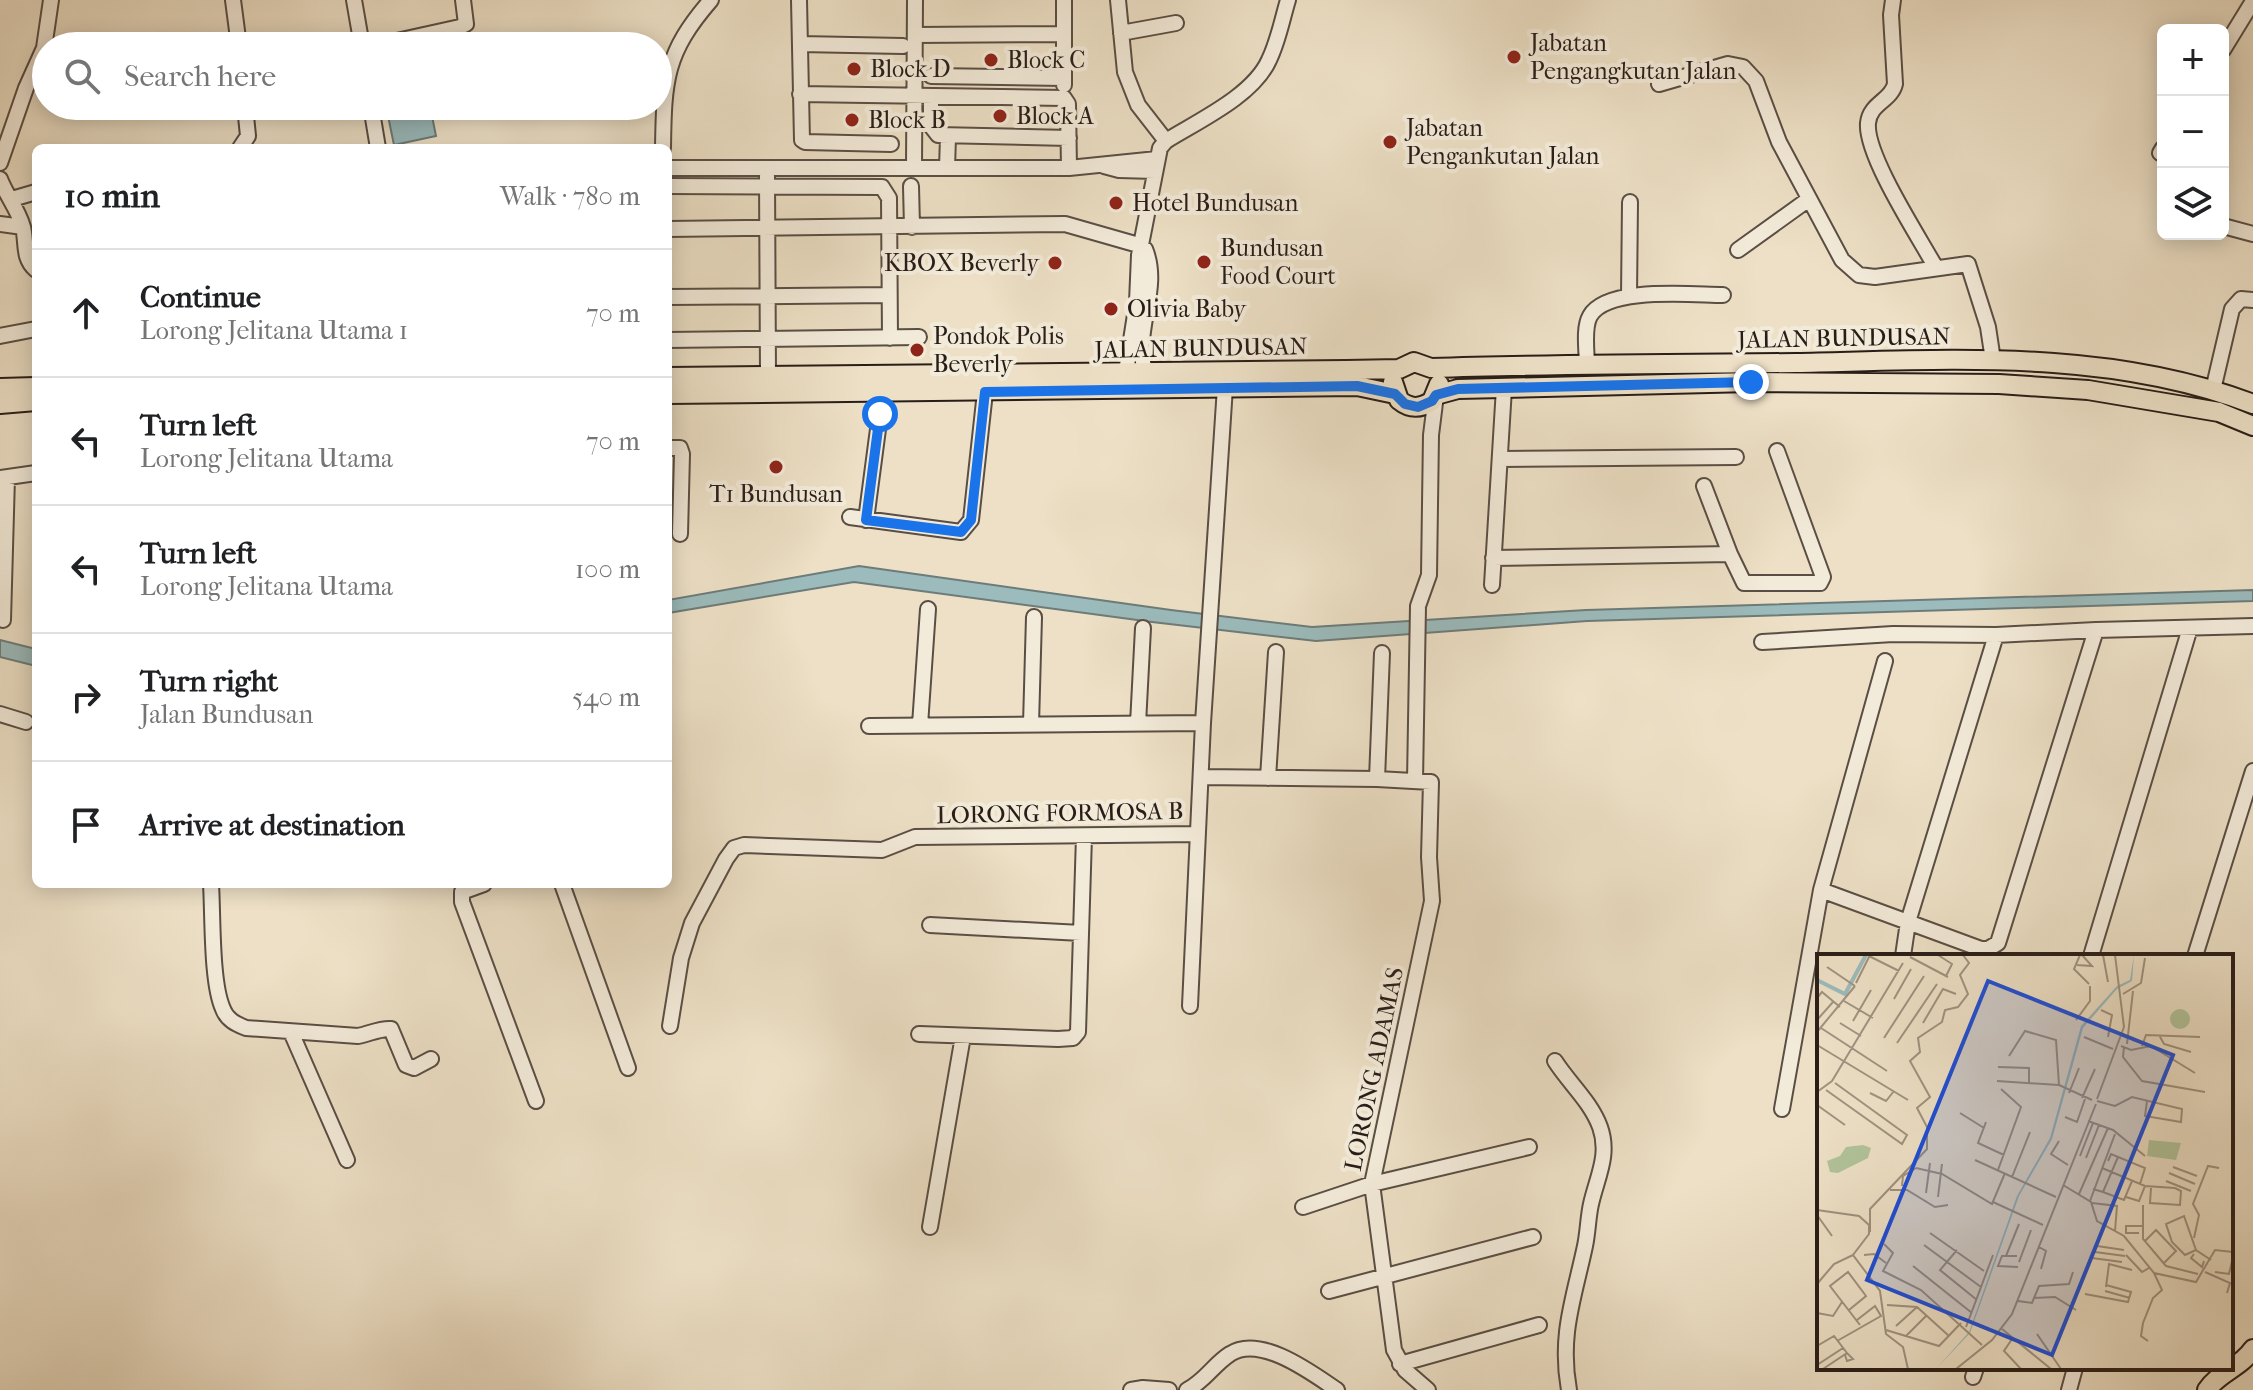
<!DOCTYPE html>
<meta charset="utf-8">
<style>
body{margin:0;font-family:"IM FELL French Canon",serif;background:#f2f2f2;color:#202124}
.controls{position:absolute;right:24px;top:24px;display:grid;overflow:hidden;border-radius:12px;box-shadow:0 4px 20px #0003}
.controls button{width:72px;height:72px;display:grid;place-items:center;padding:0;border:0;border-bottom:2px solid #e0e0e0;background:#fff;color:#202124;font:40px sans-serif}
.stop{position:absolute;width:24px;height:24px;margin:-18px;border:6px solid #1a73e8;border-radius:50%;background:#fff}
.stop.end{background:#1a73e8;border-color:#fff;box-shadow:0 2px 8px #0008}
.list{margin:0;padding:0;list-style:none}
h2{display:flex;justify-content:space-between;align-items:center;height:104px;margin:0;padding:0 32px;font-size:34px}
h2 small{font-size:26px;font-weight:400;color:#757577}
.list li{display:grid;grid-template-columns:52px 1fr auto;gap:24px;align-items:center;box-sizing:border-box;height:128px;padding:0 32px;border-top:2px solid #e0e0e0}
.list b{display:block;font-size:30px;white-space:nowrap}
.list p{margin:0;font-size:26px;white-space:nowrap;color:#757577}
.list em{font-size:26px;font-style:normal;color:#757577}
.icon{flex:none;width:44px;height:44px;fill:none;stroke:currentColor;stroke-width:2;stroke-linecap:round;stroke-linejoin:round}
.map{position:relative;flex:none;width:2253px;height:1390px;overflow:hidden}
.search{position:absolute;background:#fff;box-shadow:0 4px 20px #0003;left:32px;top:32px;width:640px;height:88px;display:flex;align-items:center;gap:20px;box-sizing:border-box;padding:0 28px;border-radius:44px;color:#757577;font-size:30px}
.panel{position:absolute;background:#fff;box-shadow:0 4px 20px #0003;left:32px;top:144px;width:640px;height:744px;border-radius:12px}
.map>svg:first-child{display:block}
</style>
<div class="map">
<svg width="2253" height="1390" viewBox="0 0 2253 1390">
<rect width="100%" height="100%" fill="#ede0c6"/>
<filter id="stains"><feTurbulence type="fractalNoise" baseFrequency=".0025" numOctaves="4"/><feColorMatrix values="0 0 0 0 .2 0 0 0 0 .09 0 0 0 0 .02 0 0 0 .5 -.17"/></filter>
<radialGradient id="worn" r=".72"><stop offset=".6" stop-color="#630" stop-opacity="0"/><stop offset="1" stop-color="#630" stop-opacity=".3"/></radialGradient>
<path fill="#9bbbbc" stroke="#6d7c7a" stroke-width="2" d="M413,106H430L436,136L394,145L387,111Z
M859,566L1171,610L1312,627L1586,610L2253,590V601L1587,621L1316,641L1152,622L854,582L668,613V600Z
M0,640L36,649V666L0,657Z"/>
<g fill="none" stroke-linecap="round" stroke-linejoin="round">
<defs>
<path id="minor" d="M233,0L239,46
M354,0L362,46
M799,0L802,140L805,142L891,144
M1118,0L1125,72L1138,105L1166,141
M1893,0L1891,15L1895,84C1891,101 1870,103 1868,123C1865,155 1919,237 1936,268
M1121,33L1176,23
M915,35L1064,34
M800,44L903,46
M374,46L460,27L466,24L463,0
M2223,50L2253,1
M931,76L1064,78
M1659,84L1728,64L1743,67L1756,81L1779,142L1842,260L1859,275L1875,277L1968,264L1988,327L1993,360
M1064,85V0
M800,94L1064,98L1068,104L1069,168
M931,96V126L938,135L1069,138
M371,106L378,148
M240,148L248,136L245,106
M663,148C664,80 665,53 711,0
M2160,153L2163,148
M0,163L26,88L44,48L51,0
M1104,166L1119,170L1155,171
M668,168H1069L1157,159
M914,168L915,0
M947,168L948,137
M767,176L768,376
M0,179C6,195 18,209 23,227C27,243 22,258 36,270
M668,186L882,187L889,198L890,338
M911,186L912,227
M12,199L36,192
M0,224L23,227
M2223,226L2253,234
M668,229L1065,224L1142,246
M1145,249C1162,290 1131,333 1146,373
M1738,250L1809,199
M1629,296L1630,202
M668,297L889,295
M0,336L36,329
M668,340L919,337
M1587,366C1587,352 1583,328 1590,316C1607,286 1693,295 1723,295
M1126,372L1137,302L1139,255L1160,148L1166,141C1198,121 1253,96 1269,60C1278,42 1282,20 1288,0
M2213,390L2232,309L2241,299L2253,300
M668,448H680L682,454L680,534
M1500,459L1736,457
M1,478L36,473
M1704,486L1730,554L1744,583H1820L1823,577L1777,451
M850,517L961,532L971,520L985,392
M866,520L880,414
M1493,558L1730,554
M1492,585L1504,388
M3,620L7,477
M1762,642L1893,634L1996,635
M0,714L26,722
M1031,724L1034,617
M1138,724L1143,628
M920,725L928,609
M869,726L1203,723
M1201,777L1377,779L1431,782L1429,857L1432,901L1372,1184L1394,1350L1405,1370L1428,1390
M1268,778L1276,652
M1377,779L1382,653
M1415,781L1418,606L1429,575L1431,435L1436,395
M211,884C213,915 211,983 223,1009C227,1020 236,1024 246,1028L358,1036C369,1034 380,1028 391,1029L406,1065L414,1068L431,1059
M484,884L462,892V902L536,1101
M562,884L628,1068
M1821,890L1981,949H1988L1998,943L2096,630
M930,925L1081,933
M1903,956L1908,922L1996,635L2096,630L2253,626
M2091,956L2190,628
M2195,956L2253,771
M1190,1006L1203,723L1225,387
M670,1026L681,958L692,923L726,859L734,848L744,845L882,850L915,837L1198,834
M291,1032L347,1160
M919,1034L1058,1039L1073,1038L1078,1032L1084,836
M1555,1061C1569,1083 1591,1102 1600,1127C1610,1155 1597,1177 1591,1204C1588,1217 1588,1232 1585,1246C1574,1298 1559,1335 1569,1390
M1782,1109L1821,890L1885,661
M1303,1207L1372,1184L1529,1147
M930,1227L963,1036
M1329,1291L1533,1237
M1400,1364L1539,1325
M1973,1377L1976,1368
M1131,1390L1143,1388L1169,1390
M1187,1390C1205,1381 1214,1364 1230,1354C1260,1334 1312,1373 1337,1390
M2069,1390L2075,1368"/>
<path id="major" d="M668,377L1346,370L1399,369L1414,362L1431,368C1553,364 1674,364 1796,363C1949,360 2107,348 2253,404
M1393,382L1399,400C1410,409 1420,409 1432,401L1439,384
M0,388L36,387
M668,394L1357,386L1395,394
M1436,395L1458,389L1751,382L1999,384L2088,390L2219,412L2253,426
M0,404L36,401
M2207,1390C2218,1373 2240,1368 2253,1349"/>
</defs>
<use href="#minor" stroke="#5a4e44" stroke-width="18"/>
<use href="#major" stroke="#291d18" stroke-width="22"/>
<use href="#minor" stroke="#f3ebda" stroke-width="14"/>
<use href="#major" stroke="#ede0c6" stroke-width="18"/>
</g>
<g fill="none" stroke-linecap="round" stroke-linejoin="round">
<path stroke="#1a73e8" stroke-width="10" d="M880,414L866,520L961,532L971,520L985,392L1357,386L1395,394L1405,404L1418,407L1432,401L1436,395L1458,389L1751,382"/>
</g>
<g fill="#8f2418" stroke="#f3ebda" stroke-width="3">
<circle cx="1514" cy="57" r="8"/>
<circle cx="991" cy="60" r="8"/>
<circle cx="854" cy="69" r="8"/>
<circle cx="1000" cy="116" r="8"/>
<circle cx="852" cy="120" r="8"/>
<circle cx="1390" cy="142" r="8"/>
<circle cx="1116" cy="203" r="8"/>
<circle cx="1204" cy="262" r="8"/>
<circle cx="1055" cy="263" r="8"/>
<circle cx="1111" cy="309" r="8"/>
<circle cx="917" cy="350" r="8"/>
<circle cx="776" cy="467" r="8"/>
</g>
<g text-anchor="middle" stroke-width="8" stroke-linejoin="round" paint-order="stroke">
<g font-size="24" fill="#291d18" stroke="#f3ebda" text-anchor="start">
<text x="1530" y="51">Jabatan<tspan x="1530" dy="28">Pengangkutan Jalan</tspan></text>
<text x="1007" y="68">Block C</text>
<text x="870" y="77">Block D</text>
<text x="1016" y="124">Block A</text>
<text x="868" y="128">Block B</text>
<text x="1406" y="136">Jabatan<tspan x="1406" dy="28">Pengankutan Jalan</tspan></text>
<text x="1132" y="211">Hotel Bundusan</text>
<text x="1220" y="256">Bundusan<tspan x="1220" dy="28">Food Court</tspan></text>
<text x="1039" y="271" text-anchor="end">KBOX Beverly</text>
<text x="1127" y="317">Olivia Baby</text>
<text x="933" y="344">Pondok Polis<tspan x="933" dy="28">Beverly</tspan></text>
<text x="776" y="502" text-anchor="middle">T1 Bundusan</text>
</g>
<g font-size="24" fill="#291d18" stroke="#f3ebda">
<text transform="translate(1844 338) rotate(-1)" y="8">JALAN BUNDUSAN</text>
<text transform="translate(1201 348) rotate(-1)" y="8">JALAN BUNDUSAN</text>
<text transform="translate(1060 813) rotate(-1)" y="8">LORONG FORMOSA B</text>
<text transform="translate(1374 1069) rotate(-78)" y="8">LORONG ADAMAS</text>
</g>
</g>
<g transform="translate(1817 954)">
<rect width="416" height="416" fill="#ede0c6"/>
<path d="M353 65a10 10 0 1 1 20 0a10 10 0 1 1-20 0ZM332,186L364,189L359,206L330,202ZM46,191L54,194L51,204L21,219L13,218L10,207L23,202L29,193Z" fill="#b2c39a"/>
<path d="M317,1L315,27L300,35L266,74L235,185L202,242L153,379L119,415L152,378L200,242L233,184L264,72L300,32L313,26Z" fill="#9bbbbc"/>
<path fill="none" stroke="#9bbbbc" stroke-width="4" d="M0,26L28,40L49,1"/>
<path fill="none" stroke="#9f9280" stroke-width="2" d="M121,1L135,10L129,22M263,1L257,15L272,30M286,1L291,28M52,2L82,17M93,3L131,23M260,11L275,12L265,1M10,13L38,32M39,29L53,1M306,40L324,29L328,4M0,44L5,38L23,53M77,45L94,15M27,47L56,64M284,56L295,61L291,83M0,66L16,48M259,66L273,47V32M36,67L54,36M23,69L44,82M106,69L126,35L139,40M4,74L70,117M0,78L38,32M342,81L347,90L374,98M267,83L296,95M67,84L107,22M80,89L120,30M310,90L316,37M0,91L91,146M304,92L314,96L334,92L378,119M325,92L329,81L383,83M307,93L306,103L325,127L388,138M192,102L208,77L239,86L242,131L275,146M181,113L212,114V129M180,127L242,131M9,136L85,190L90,181L18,129M0,138L15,127L86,9M53,139L69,147L77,137M252,139L262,114M265,144L278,115M280,145L307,73L298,1M280,147L298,152L315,143L365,155L364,168L328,162L330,147M0,151L28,171M143,159L167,174M248,163L260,168L268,145M271,167L296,176L328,202M169,168L161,189L187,201M242,187L234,200L251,211M263,202L276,169M269,204L282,171M158,206L239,243M291,207L294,200L328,214L323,230M356,213L380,222M99,214L125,220L175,250L188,219M285,214L328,232L358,234M181,216L204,153L184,135M352,219L378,230M195,223L213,178M349,227L374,237M246,231L274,248L280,267L307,282L337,319L379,328L398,296L416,298M85,232L86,222L99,214M334,234L333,249L363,251L364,237L358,234M276,235L286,238L301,203M73,236H90L118,253L131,251M286,238L307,246L315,227M109,239L113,209M262,240L291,174M121,243L125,210M309,243L322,247L328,232M273,247L298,180M176,248L226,271M275,249L300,252L298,277M326,251V285L349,312L381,320M0,256L42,262L52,271V280L36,301L63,337L69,380L86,393L91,415M0,261L15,282M53,278V255L110,195V173L100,154L113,143L93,107L103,98L101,84L125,68L128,56L141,53L151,40L143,21L152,9L146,1M113,279L167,317M322,279H309V272H325M377,284L382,261L376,250L391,212L402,214M328,287L339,276L359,297L347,309M67,290L76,299L66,317L104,336L165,391M107,291L164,333L149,373M280,292L307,296M222,293L229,297L224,315M140,296L123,316L160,346M379,296L368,301L355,288L349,270L367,262L379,296L394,306M278,298L308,302M377,300L374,304L385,313L387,307M47,301L57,300L69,309M309,301L325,318L332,314M189,302L202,270M200,302H185L181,312L201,313M275,304L305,308M202,308L214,276M96,312L155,359M388,318L413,329L410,339M398,318L412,320L416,303M0,330L17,310L36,301M164,333L176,301M289,333L292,310L315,316M288,337L313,344M268,340L311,348L314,338L289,331M216,344L238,343L259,356M201,347L215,349L222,332L252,330L256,318M70,351L100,353L132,382M32,356L49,342L31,318L13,332L43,371M0,359L16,362L25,348M79,372L100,353M185,375L234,415M69,376L122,392L144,369M220,380L244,415M89,382L110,361M195,385L187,397L204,415M20,387L64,362L58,352L40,366M331,387L324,382L326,369L336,344L345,336L337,319M0,392L17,382L30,399M0,411L26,394M6,415L30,399L36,405L30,407L28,401M139,415L175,386L195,360L279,150"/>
<path fill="#1d4ed8" fill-opacity="0.15" stroke="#1d4ed8" stroke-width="4" d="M171,27L356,101L235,401L50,326Z"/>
<rect width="416" height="416" fill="none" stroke="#291d18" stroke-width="4"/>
</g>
<rect width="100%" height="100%" filter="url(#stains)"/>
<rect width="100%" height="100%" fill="url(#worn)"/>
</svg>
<div class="controls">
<button>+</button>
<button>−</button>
<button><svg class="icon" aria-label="layers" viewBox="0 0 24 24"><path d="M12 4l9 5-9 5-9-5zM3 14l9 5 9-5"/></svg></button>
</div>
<div class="stop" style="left:880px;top:414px"></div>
<div class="stop end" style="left:1751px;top:382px"></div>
<div class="search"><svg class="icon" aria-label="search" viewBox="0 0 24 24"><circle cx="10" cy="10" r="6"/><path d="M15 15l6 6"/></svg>Search here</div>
<section class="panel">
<h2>10 min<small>Walk · 780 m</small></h2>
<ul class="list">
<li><svg class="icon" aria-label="ahead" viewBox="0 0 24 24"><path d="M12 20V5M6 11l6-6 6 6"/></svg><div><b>Continue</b><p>Lorong Jelitana Utama 1</p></div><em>70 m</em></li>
<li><svg class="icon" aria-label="left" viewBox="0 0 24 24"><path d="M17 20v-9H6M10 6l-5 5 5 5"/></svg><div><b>Turn left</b><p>Lorong Jelitana Utama</p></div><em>70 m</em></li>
<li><svg class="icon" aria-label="left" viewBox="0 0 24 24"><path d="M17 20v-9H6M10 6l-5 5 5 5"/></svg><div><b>Turn left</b><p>Lorong Jelitana Utama</p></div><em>100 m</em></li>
<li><svg class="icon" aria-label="right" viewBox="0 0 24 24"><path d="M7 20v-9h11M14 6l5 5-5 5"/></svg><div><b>Turn right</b><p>Jalan Bundusan</p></div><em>540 m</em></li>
<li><svg class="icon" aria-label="arrive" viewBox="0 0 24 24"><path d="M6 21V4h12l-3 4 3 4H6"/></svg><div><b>Arrive at destination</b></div></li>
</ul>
</section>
</div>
